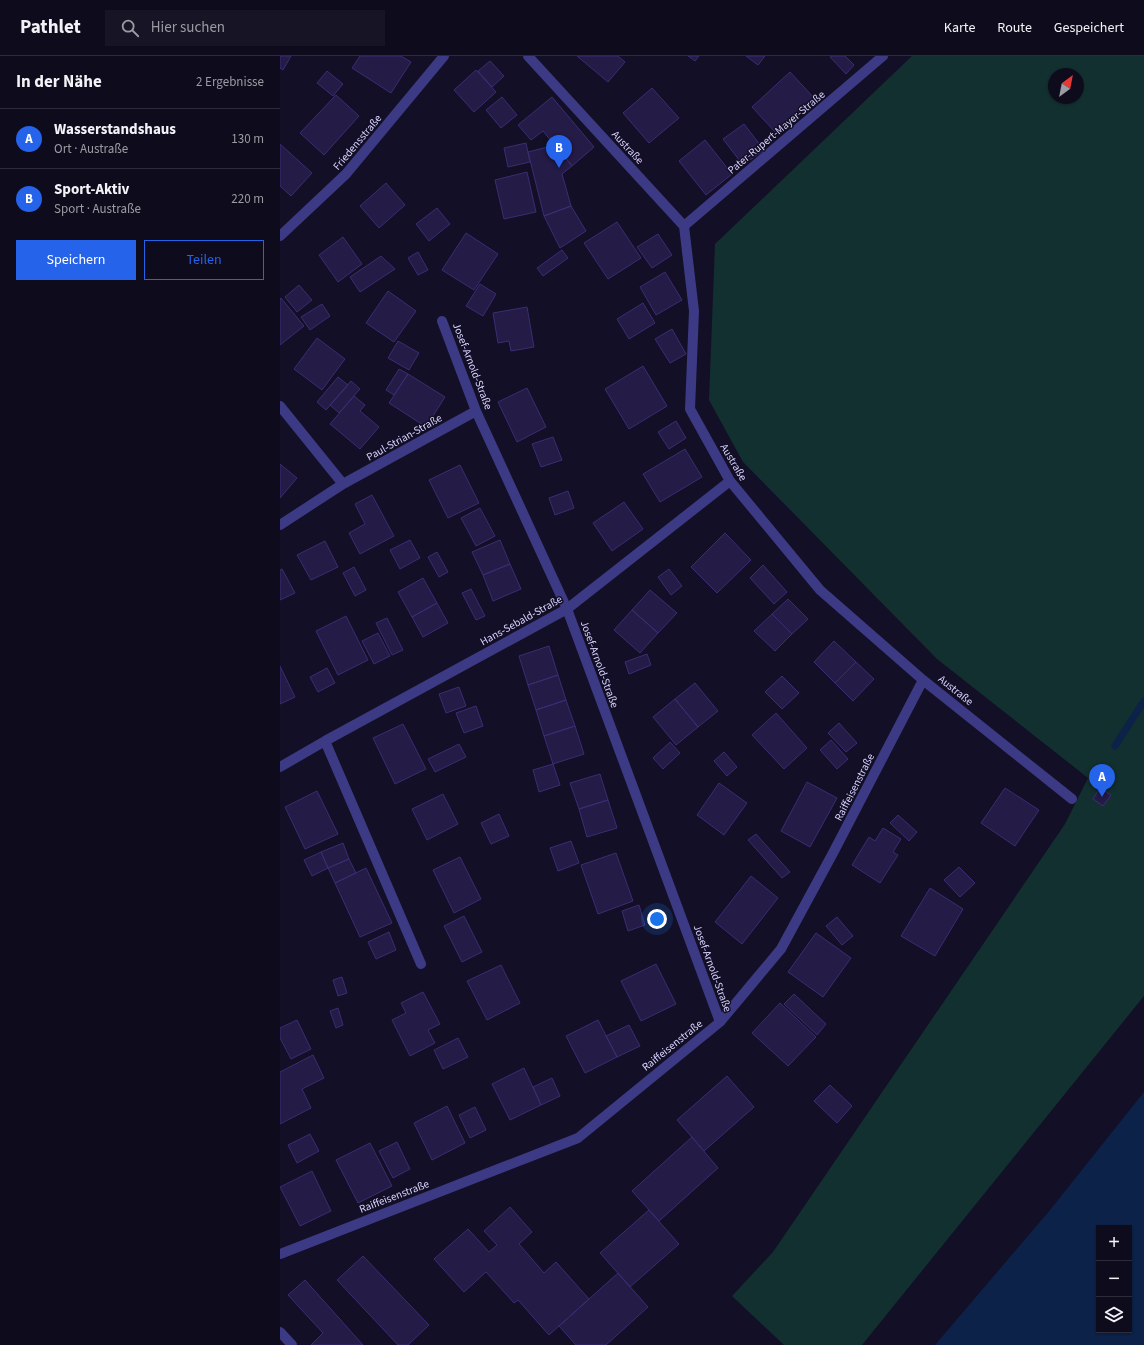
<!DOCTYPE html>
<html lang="de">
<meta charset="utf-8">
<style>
body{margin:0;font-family:"Source Sans 3",sans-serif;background:#171425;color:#f1f3f6}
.controls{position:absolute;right:12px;bottom:12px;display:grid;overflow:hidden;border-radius:0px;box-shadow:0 1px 3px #0004}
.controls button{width:36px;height:36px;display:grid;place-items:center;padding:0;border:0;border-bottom:1px solid #2e2b3b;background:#0e0b1c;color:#f1f3f6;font:20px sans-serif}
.compass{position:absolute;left:768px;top:12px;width:36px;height:36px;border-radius:50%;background:#0e0b1c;box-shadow:0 1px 3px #0004;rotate:32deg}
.you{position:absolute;left:377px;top:863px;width:14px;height:14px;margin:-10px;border:3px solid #fff;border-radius:50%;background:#1a73e8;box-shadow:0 0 0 6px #1a73e833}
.badge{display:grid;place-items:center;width:26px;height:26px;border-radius:50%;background:#2563eb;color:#fff;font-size:13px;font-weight:700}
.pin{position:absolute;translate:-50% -33px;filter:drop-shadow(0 1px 2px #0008)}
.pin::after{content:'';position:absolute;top:21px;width:14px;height:12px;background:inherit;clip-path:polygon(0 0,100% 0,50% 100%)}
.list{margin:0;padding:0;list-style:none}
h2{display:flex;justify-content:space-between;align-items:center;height:52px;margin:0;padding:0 16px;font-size:17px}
h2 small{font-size:13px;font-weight:400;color:#9b9ba3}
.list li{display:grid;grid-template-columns:26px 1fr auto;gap:12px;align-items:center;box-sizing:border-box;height:60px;padding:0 16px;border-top:1px solid #2e2b3b}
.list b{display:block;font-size:15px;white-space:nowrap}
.list p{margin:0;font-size:13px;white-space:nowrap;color:#9b9ba3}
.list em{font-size:13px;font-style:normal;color:#9b9ba3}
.actions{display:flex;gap:8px;padding:12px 16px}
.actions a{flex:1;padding:9px 0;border:1px solid #2563eb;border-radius:0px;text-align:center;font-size:14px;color:#2563eb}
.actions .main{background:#2563eb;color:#fff}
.icon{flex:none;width:22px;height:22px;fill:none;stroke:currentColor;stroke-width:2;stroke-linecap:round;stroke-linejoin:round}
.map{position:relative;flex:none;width:864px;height:1289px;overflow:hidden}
header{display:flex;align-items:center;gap:24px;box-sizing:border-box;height:56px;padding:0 20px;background:#0e0b1c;border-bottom:1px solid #2e2b3b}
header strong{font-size:19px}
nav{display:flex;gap:22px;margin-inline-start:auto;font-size:14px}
.search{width:280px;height:36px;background:#171425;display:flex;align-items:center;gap:10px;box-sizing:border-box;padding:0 14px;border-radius:0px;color:#9b9ba3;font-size:15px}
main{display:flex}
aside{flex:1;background:#0e0b1c}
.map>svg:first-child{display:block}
</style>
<header>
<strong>Pathlet</strong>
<div class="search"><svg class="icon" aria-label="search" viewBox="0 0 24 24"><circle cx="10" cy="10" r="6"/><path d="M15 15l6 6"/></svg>Hier suchen</div>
<nav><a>Karte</a><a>Route</a><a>Gespeichert</a></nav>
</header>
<main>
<aside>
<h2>In der Nähe<small>2 Ergebnisse</small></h2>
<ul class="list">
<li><span class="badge">A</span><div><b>Wasserstandshaus</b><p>Ort · Austraße</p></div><em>130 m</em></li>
<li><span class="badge">B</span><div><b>Sport-Aktiv</b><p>Sport · Austraße</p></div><em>220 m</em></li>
</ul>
<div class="actions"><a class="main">Speichern</a><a>Teilen</a></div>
</aside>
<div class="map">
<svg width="864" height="1289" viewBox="0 0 864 1289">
<rect width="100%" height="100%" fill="#130f26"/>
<path fill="#12302f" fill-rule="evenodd" d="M632,0H864V940L582,1289H504L452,1240L493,1196L785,768L808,722L657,603L463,406L429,344L435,188ZM774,18H798V42H774Z"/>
<path fill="#0c2248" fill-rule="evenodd" d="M864,1036V1289H655L770,1154ZM819,1172H849V1274H819Z"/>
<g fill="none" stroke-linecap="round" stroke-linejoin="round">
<path stroke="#0c2248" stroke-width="7" d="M835,690L864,645"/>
</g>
<path fill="#241b47" stroke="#3b2d73" d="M0,0H11L3,14L0,12Z
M80,0H121L131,6L111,37L72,12Z
M297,0H338L345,6L328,26Z
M408,0H419L415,5Z
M466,0H485L478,9Z
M552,0H565L574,9L566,18L550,1Z
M210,5L224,20L212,31L198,15Z
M196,14L216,36L194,56L174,34Z
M47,15L63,28L53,40L37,27Z
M510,16L534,42L496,77L472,51Z
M372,32L399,62L369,87L343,57Z
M56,39L79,60L44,99L20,77Z
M222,41L237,59L221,72L206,54Z
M272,41L314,91L292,110L263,75L251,84L238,69Z
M464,68L484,94L463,109L443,83Z
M425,84L452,118L426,139L399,105Z
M246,87L250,106L228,111L224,92Z
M0,88L32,117L11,140L0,130Z
M275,89L292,110L282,118L291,150L264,160L248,96Z
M247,116L256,156L224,163L215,124Z
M106,127L125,149L99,172L80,150Z
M291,150L306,175L280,192L264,160Z
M157,152L170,168L149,185L136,168Z
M337,166L361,202L328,223L304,187Z
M186,177L218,198L194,234L162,214Z
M378,178L392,199L372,212L357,191Z
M63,181L82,208L58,226L39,199Z
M282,194L288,202L263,220L257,212Z
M138,196L148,214L138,219L128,202Z
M101,200L115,213L80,236L70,221Z
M385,216L402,244L376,259L360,231Z
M200,228L216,238L203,260L186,250Z
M19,229L32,244L17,256L5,241Z
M108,235L136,255L114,286L86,267Z
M1,242L24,270L0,289V243Z
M363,247L375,267L349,283L337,263Z
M42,248L50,260L30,274L21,261Z
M247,251L254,291L231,295L229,285L218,287L213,257Z
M392,273L406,298L390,307L375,283Z
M37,282L65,303L42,334L14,313Z
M118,285L139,297L129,314L108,302Z
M363,310L387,350L349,373L325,333Z
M119,313L128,318L114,339L106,334Z
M128,318L165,341L146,371L109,347Z
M58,321L68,329L46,354L37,346Z
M71,325L80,333L59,357L50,349Z
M247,332L266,371L237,386L218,346Z
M74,340L85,349L80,355L99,371L80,393L50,368Z
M396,365L406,382L389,393L378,376Z
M273,381L282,404L261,411L252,388Z
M405,393L422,421L380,446L363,418Z
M0,408L17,422L0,442Z
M180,409L199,447L168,462L149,424Z
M288,435L294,452L275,459L269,442Z
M92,439L114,480L80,498L69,477L85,468L75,448Z
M344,446L363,473L332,495L313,467Z
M200,452L215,480L196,490L181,462Z
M445,477L471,504L437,537L411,511Z
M130,484L140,502L120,513L110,494Z
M220,484L230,508L203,519L192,496Z
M45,485L58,511L31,524L17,499Z
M157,496L168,516L159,521L148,501Z
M230,508L241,533L213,545L203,519Z
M483,509L507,536L494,548L470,522Z
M74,511L86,534L75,540L63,517Z
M2,513L15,537L0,544V514Z
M389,513L402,530L391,539L378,521Z
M143,522L157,547L132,561L118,536Z
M191,533L205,560L196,564L182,537Z
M370,534L397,557L378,577L352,554Z
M508,543L528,563L512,578L492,558Z
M157,547L168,567L143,581L132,561Z
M352,554L378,577L360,597L334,574Z
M492,558L512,578L495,595L474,575Z
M66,560L88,604L58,619L36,575Z
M107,562L123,594L112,599L96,567Z
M98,577L110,600L94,608L82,585Z
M554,585L576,606L555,627L534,606Z
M269,590L278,619L248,629L239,600Z
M367,598L371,609L349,618L345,606Z
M576,606L594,623L573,645L555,627Z
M0,610L15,641L0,648Z
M47,612L55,627L38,636L30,621Z
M278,619L286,644L256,654L248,629Z
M502,620L519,637L502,653L485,636Z
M415,627L438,655L418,671L395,643Z
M179,631L186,650L166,657L159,638Z
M395,643L418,671L396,689L373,661Z
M286,644L295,670L264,680L256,654Z
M196,650L203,670L184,677L176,657Z
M496,657L527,692L504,713L472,679Z
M559,667L577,687L566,696L548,677Z
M123,668L146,713L115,728L93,682Z
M295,670L304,698L273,708L264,680Z
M551,684L568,703L557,713L540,694Z
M390,686L400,697L383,713L373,702Z
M179,688L186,701L155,716L148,703Z
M444,696L457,711L447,720L434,705Z
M273,708L280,729L259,736L253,714Z
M320,718L328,744L299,753L290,727Z
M527,726L557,742L530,791L501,775Z
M439,727L467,747L444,779L417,759Z
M725,732L759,754L735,790L701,767Z
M820,732L831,739L823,750L813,743Z
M37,735L58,778L25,793L5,751Z
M163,738L178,768L147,784L132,753Z
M328,744L337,772L307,781L299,753Z
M219,758L229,780L211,788L201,767Z
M618,759L637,776L629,785L610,767Z
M603,772L621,783L613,796L618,799L600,827L572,809L589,781L595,785Z
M476,778L510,816L502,822L468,784Z
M291,785L299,807L278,815L270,792Z
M63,787L69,803L48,812L41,796Z
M41,796L48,812L32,820L24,804Z
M336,797L353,845L318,858L301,809Z
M180,801L201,843L174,857L153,814Z
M69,803L76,817L55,827L48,812Z
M679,811L695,827L680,841L664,824Z
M86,812L112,867L80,881L55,827Z
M471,820L498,842L462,888L435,866Z
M650,832L683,853L655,900L621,880Z
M359,849L365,869L348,875L342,855Z
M184,860L202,896L182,906L164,870Z
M557,861L573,880L562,889L546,870Z
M109,876L116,894L96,903L88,886Z
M536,877L571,902L543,941L508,916Z
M376,908L396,948L361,965L341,925Z
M221,909L240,947L207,964L187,925Z
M62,921L67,937L58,940L53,924Z
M143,936L160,968L148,974L155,987L130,1000L112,964L126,957L121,947Z
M514,938L546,968L537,979L504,948Z
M500,947L536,981L508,1010L472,977Z
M58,952L63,969L56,972L50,955Z
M17,964L31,993L11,1003L0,982V972Z
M318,964L337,1001L305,1017L286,980Z
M349,969L360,990L337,1001L326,980Z
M178,982L188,1001L163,1013L154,994Z
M33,999L44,1022L22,1033L31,1052L0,1068V1016Z
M244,1012L261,1049L230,1064L212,1028Z
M447,1020L474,1051L424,1095L397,1064Z
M272,1022L280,1040L261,1049L253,1031Z
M550,1029L572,1050L557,1067L534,1045Z
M167,1050L185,1087L152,1104L134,1067Z
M195,1051L206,1074L190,1082L179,1059Z
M30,1078L39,1095L17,1107L8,1089Z
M412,1081L438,1112L379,1165L352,1135Z
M117,1086L130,1113L113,1122L99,1095Z
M90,1087L112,1130L78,1147L56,1104Z
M32,1115L51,1155L20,1170L0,1131Z
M230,1151L252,1176L239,1188L264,1217L276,1206L309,1243L269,1279L238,1244L234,1247L206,1216L184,1236L154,1203L188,1173L209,1196L217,1189L204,1175Z
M369,1154L399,1188L350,1231L320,1197Z
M83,1200L149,1269L128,1289H118L57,1224Z
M338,1217L368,1251L326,1289H296L279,1270Z
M25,1224L83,1289H31L43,1277L8,1239Z"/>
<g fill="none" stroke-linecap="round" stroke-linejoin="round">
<path stroke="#3d3a85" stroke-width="10" d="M0,1276L12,1289"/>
<path stroke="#3d3a85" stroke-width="10" d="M248,0L404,170L414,255L410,353L450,425L540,534L643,624L792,743
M404,170L603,0
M0,180L66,118L164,0
M162,265L196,355L287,553L440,966
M0,350L63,428L0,469
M63,428L196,355
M45,685L141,908
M0,711L45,685L287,553L450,425
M0,1198L298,1082L440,966L501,893L553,797L643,624"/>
</g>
<g text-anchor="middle" stroke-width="3" stroke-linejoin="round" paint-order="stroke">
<g font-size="11" fill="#d9d4ff" stroke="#130f26">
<text transform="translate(496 76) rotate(-40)" y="4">Pater-Rupert-Mayer-Straße</text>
<text transform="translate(77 86) rotate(-50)" y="4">Friedensstraße</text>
<text transform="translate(348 91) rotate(47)" y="4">Austraße</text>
<text transform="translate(193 310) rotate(69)" y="4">Josef-Arnold-Straße</text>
<text transform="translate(124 381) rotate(-29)" y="4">Paul-Strian-Straße</text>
<text transform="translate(454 406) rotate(59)" y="4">Austraße</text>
<text transform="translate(241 564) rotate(-29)" y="4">Hans-Sebald-Straße</text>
<text transform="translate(320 608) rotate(70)" y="4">Josef-Arnold-Straße</text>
<text transform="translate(676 634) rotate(39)" y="4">Austraße</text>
<text transform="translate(574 731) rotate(-63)" y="4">Raiffeisenstraße</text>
<text transform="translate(433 912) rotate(70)" y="4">Josef-Arnold-Straße</text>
<text transform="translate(392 989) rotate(-39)" y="4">Raiffeisenstraße</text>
<text transform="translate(114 1140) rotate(-21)" y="4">Raiffeisenstraße</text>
</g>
</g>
</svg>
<div class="controls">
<button>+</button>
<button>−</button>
<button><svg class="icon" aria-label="layers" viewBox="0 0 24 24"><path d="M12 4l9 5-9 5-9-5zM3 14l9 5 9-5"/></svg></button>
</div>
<svg class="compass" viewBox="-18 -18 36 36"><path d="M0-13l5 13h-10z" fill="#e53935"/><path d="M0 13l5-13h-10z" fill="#9b9ba3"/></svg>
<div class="you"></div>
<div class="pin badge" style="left:822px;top:741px">A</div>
<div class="pin badge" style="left:279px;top:112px">B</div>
</div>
</main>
